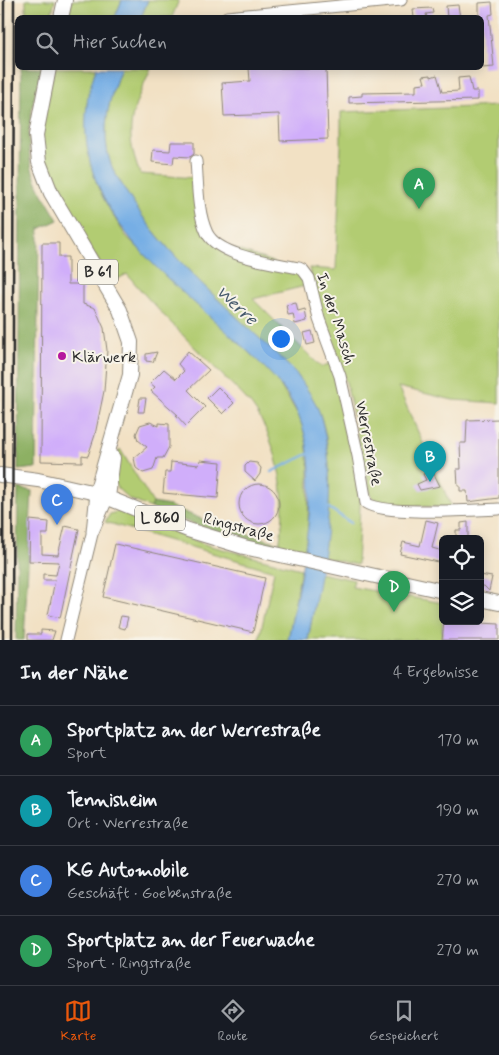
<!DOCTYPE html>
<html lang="de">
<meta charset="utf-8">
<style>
body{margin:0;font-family:Mynerve,sans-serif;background:#242831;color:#f1f3f6}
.controls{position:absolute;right:15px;bottom:15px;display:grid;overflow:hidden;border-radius:8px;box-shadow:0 2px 12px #0003}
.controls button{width:45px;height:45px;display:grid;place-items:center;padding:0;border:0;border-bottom:1px solid #363941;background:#171b24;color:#f1f3f6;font:25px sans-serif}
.you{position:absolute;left:280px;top:338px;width:18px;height:18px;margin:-12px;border:4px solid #fff;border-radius:50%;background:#1a73e8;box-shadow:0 0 0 8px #1a73e833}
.badge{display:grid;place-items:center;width:32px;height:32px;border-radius:50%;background:#ea580c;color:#fff;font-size:16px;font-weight:700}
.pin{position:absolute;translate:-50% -41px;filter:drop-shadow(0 1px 2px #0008)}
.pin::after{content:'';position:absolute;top:26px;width:18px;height:15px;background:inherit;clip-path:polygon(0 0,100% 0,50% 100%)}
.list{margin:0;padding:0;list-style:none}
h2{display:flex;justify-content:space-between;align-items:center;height:65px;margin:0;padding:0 20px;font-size:21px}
h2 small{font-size:16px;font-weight:400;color:#9ea1a6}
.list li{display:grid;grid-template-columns:32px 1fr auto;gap:15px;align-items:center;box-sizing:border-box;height:70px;padding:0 20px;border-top:1px solid #363941}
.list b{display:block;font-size:19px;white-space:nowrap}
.list p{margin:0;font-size:16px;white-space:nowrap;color:#9ea1a6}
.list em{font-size:16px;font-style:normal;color:#9ea1a6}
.icon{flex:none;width:28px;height:28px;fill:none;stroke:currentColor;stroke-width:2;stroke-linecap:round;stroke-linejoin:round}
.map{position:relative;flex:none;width:499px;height:640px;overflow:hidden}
.search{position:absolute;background:#171b24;box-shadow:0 2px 12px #0003;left:15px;right:15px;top:15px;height:55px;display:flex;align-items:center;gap:12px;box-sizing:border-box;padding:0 18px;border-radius:8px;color:#9ea1a6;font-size:19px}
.sheet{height:345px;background:#171b24}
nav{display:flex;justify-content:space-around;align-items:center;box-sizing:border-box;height:70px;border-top:1px solid #363941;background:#171b24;font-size:14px;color:#9ea1a6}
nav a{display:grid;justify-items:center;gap:2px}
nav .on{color:#ea580c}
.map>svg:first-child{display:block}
</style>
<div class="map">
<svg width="499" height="640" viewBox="0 0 499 640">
<rect width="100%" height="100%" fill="#f7f3e8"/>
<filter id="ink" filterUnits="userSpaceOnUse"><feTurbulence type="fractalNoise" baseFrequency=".02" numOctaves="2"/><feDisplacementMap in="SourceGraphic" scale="10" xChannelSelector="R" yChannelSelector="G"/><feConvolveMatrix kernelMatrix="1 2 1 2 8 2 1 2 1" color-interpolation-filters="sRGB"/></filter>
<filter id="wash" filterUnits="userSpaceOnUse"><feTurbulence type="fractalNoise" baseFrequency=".0096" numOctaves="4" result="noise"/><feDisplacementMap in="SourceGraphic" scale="20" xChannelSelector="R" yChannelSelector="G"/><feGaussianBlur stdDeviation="1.12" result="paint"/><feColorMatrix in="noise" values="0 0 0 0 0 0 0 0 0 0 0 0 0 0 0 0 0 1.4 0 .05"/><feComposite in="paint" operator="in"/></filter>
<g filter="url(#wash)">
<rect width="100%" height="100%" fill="#f2e1c4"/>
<path fill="#b2cc72" stroke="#6e7c4e" d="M26,0H55L51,17H26Z
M72,0H122L115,17L68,18Z
M148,0H179L172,17L141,18Z
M54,68H96L87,104L86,133L92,169L99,190L112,214L126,236L275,377L299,416L306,438L309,468L308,529L304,553L278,548C290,505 279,442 252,406C241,392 227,380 215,368C185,337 154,307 127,274L112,282C87,241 47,192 42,143C40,127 51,85 54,68Z
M121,68H151C133,109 122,128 140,174L195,178L211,241L299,271L309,285L253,299L321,367L331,363L340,386L361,487L357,565L322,557C329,516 335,451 319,412C313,397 304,385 295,372C237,315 166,259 125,190C121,182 115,175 112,167C99,134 109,98 121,68Z
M499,106V403L453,400L398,387L452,508L379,504L371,496L346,382L321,319L309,268L336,270L341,147V112Z
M120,449L153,503L151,508L129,499L117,488C114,477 112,458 120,449Z
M120,511L207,545L301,569L288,640H259L274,571L105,522L110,514Z
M320,573L354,580L352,587L443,603L442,640H308Z"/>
<path fill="#8db064" stroke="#5c6e48" d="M21,68H42C33,102 22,140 34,175C40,191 50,206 58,220L39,229L36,468L18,470Z
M18,488L32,491L24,640H16Z
M153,503L170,506L214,524L279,543L278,548C234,538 193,525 151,508Z"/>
<path fill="#76aee5" stroke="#506c88" d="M122,0H148L141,17H115Z
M96,68H121C109,98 99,134 112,167C115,175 121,182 125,190C166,259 237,315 295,372C304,385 315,399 320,414C342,488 321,567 308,640H288C300,574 325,481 299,417C287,386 263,366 240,344C170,278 73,214 87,104C88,92 93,79 96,68Z"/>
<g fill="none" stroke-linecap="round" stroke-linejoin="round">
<path stroke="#76aee5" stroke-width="2.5" d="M271,472L310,453
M326,506L351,523"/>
</g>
<g id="blocks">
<path fill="#d0aefa" d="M492,2L493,14L489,15L494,67L482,68V18H479V3Z
M458,5L460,18H447L446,6Z
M432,8L433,13L426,14L427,18H414L413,9Z
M249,68H326L328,139L280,141L279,114L224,116L222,83L250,81Z
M431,75V77L437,75L442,92L459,91L458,78L469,77L472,91H478V100L349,103V97L362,96V93L416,92V84L425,83L423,76Z
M171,142H194V154L190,157L174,156L173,164L152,162L153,150L170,151Z
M42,243H59V257H68V284H83V304L95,308L104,328L107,350L104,391L95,435L88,456L82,455V462L41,461Z
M296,303L298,312L305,310L307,321L295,324L293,314L288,315L286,305Z
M312,331L315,343L307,345L304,333Z
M188,351L209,370L188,390L205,407L186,426L176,415H178L151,391L155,387L150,383L164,369L176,379L184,371L178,364Z
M157,352L153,362L146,361V354Z
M218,387L234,403L223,414L207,398Z
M140,398H146L144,412H138Z
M499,419V498L468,502L467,491H460V486H458L457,469H461L460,443H466L467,420Z
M150,422L159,426V423L169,424V447L163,458H157L153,470L143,473L136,468L134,458L147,447L138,440L136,434L140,425Z
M200,460L221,462L218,498L163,493L165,472H170L171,462L199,465Z
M249,462L257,463L261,468L260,474L255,481L245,472V466Z
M432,470L440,486L420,490L417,484L426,480L423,474Z
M239 504a20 20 0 1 1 40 0a20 20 0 1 1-40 0Z
M30,520L49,522L48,534H42V554L58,555L65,526L79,529L60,618L48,615L55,580H43V574L56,575L59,562L29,561Z
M426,520L438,523L432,548L443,551V563L400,554L403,542L420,546Z
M468,522V539H456V530H461V523Z
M115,544L265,578L253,632L103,597Z
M480,575L492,577L489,591L484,586H480Z
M121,616L128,617L125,629L118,627Z
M444,621L499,624V640H442Z
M41,630L55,631L52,640H28V634H41Z"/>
</g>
</g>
<g filter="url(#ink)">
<use href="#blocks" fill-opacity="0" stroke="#8e8678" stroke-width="1"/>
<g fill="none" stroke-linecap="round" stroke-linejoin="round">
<defs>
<path id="minor" d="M227,17L401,0
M196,161C198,183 197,212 207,233C219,257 275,263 299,268L303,270L309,278L319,319L340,376L358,456L366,503C385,516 474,510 499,509
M92,532L96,493
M66,640L92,534L108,497"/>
<path id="major" d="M61,18L65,0
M49,68L36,135L39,162L51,193L120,310L131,342L130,375L96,493
M0,475L38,480L96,493L188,530L244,547L443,591
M108,497L113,458
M480,599L499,603"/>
</defs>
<use href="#minor" stroke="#8e8678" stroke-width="13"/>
<use href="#major" stroke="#8e8678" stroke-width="16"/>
<use href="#minor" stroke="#fff" stroke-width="11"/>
<use href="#major" stroke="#fff" stroke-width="14"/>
<path stroke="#2b2b2b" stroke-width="2.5" d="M3,640L4,0
M12,640L14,0"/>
</g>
</g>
<circle fill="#b5179e" stroke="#f7f3e8" stroke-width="2" cx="62" cy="356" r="5"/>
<g text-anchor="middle" stroke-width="4" stroke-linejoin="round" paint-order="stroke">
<g fill="#f7f3e8" stroke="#686764" stroke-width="1">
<rect x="78" y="259.5" width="40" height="25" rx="4"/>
<rect x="135" y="505.5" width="50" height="25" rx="4"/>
</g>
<g font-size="15" font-weight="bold" fill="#2b2b2b">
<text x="98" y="277">B 61</text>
<text x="160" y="523">L 860</text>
</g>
<g font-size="16" fill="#2b2b2b" stroke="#f7f3e8">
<text transform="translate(337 318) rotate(72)" y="6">In der Masch</text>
<text transform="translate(370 443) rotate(79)" y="6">Werrestraße</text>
<text transform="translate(239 526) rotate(15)" y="6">Ringstraße</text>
</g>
<g font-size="16" fill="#2b2b2b" stroke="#f7f3e8" text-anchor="start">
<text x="72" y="362">Klärwerk</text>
</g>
<g font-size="18" font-style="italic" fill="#45596c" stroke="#f7f3e8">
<text transform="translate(237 305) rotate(43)" y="6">Werre</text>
</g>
</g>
</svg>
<div class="controls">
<button><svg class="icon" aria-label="locate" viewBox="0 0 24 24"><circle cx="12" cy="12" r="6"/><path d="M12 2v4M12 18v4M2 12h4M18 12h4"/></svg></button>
<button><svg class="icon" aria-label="layers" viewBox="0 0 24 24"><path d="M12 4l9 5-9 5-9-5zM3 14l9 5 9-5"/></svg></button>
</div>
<div class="you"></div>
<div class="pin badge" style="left:419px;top:209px;background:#2e9e5b">A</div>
<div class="pin badge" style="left:430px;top:482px;background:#0f9aa8">B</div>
<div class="pin badge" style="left:57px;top:525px;background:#3f7fe0">C</div>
<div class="pin badge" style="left:394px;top:612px;background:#2e9e5b">D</div>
<div class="search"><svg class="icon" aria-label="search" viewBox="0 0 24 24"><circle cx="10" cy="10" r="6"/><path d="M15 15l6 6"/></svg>Hier suchen</div>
</div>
<section class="sheet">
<h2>In der Nähe<small>4 Ergebnisse</small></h2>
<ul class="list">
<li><span class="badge" style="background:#2e9e5b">A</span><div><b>Sportplatz an der Werrestraße</b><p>Sport</p></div><em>170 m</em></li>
<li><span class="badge" style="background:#0f9aa8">B</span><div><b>Tennisheim</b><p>Ort · Werrestraße</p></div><em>190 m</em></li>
<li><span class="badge" style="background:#3f7fe0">C</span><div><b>KG Automobile</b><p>Geschäft · Goebenstraße</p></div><em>270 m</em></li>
<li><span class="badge" style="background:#2e9e5b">D</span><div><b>Sportplatz an der Feuerwache</b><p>Sport · Ringstraße</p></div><em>270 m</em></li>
</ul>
</section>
<nav>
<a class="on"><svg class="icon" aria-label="map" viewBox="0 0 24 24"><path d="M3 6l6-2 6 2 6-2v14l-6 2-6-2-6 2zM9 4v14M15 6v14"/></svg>Karte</a>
<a><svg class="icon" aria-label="directions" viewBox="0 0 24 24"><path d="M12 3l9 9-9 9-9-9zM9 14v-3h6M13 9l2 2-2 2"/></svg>Route</a>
<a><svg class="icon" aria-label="saved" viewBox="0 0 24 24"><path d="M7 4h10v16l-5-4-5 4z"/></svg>Gespeichert</a>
</nav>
